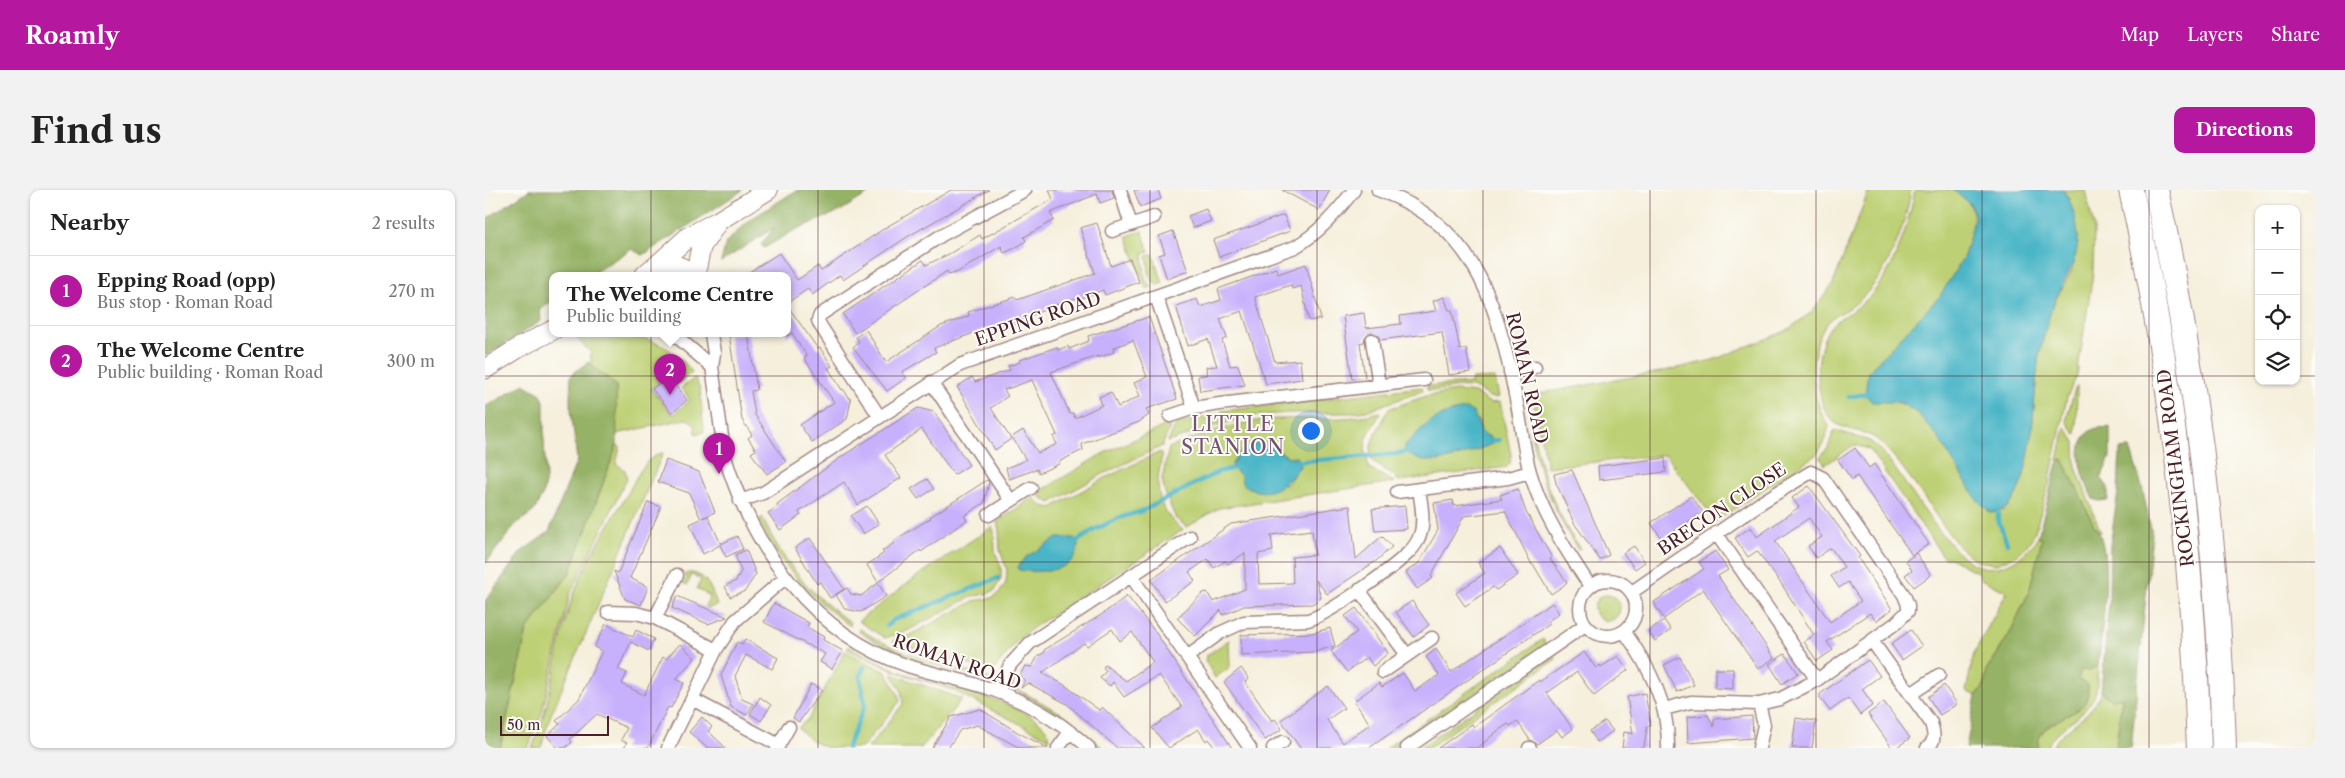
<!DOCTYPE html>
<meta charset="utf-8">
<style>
body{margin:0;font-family:"Libre Caslon Text",serif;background:#f2f2f2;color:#222}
.controls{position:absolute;right:15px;top:15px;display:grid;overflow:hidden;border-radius:10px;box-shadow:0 1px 4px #0004}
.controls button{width:45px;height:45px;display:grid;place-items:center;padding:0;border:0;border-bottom:1px solid #e0e0e0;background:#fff;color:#222;font:25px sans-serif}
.scale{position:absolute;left:15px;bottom:12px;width:109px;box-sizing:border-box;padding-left:5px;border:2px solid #4a1f2b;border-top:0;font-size:14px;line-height:18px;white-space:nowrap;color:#4a1f2b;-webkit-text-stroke:4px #fdfcf7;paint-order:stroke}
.you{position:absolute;left:825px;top:240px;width:18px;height:18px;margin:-12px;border:4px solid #fff;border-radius:50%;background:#1a73e8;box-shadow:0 0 0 8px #1a73e833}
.badge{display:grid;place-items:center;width:32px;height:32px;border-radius:50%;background:#b5179e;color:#fff;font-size:16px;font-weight:700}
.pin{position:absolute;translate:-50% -41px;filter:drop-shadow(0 1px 2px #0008)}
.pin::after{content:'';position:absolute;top:26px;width:18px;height:15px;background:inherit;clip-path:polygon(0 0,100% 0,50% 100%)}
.popup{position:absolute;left:64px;top:82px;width:242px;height:65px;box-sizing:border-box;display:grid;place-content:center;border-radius:10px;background:#fff;filter:drop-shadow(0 1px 4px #0005);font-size:16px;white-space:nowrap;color:#767676}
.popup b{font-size:19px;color:#222}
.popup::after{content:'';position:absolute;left:50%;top:100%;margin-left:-10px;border:10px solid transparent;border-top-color:#fff}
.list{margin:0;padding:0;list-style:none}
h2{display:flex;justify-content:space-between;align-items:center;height:65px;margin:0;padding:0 20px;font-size:21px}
h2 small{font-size:16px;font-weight:400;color:#767676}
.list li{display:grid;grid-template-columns:32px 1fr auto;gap:15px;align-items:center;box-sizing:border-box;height:70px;padding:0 20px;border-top:1px solid #e0e0e0}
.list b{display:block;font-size:19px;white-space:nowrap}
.list p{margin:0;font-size:16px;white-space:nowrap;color:#767676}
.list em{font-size:16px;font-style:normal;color:#767676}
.icon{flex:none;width:28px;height:28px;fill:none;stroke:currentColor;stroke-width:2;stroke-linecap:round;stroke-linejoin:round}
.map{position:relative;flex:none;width:1830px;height:558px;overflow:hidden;border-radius:10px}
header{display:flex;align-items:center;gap:30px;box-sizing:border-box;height:70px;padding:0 25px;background:#b5179e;color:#fff}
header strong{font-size:24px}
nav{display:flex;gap:28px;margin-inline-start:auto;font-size:18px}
.intro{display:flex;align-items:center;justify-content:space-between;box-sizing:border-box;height:120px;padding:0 30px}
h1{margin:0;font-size:35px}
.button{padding:12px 22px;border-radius:10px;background:#b5179e;color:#fff;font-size:18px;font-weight:700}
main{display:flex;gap:30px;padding:0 30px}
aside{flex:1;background:#fff;border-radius:10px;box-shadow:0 1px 4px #0004}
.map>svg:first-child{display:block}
</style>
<header>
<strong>Roamly</strong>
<nav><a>Map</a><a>Layers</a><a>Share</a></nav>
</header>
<div class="intro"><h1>Find us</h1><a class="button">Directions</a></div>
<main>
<aside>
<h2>Nearby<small>2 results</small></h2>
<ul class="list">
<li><span class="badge">1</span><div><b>Epping Road (opp)</b><p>Bus stop · Roman Road</p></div><em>270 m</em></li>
<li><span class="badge">2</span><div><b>The Welcome Centre</b><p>Public building · Roman Road</p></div><em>300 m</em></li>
</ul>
</aside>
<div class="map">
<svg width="1830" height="558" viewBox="0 0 1830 558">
<rect width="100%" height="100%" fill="#fdfcf7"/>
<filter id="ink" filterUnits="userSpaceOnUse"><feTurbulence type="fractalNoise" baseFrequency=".02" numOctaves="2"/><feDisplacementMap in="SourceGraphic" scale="10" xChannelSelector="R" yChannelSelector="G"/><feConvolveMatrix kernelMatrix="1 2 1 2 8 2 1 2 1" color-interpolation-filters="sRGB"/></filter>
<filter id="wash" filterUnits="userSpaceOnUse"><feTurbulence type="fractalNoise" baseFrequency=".0096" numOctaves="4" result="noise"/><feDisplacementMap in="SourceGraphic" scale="20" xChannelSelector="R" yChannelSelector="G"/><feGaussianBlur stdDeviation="1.12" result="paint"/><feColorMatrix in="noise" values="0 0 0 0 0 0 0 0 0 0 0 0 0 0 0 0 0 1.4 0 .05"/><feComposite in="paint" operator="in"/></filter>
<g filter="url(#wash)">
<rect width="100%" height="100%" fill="#f5efdc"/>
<path fill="#bdd074" stroke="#847850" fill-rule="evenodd" d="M1384,0H1426C1421,31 1409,67 1390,93C1383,102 1373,113 1363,119C1356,123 1349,126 1344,131C1321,156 1325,211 1344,236L1339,253L1332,264L1231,331L1180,265L1062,277L1047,205L1175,182L1228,170L1301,141L1327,122L1348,94Z
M1430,0C1441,0 1457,0 1468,0C1472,1 1477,6 1480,9C1504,30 1470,88 1454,108C1432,134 1406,158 1383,182L1403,211C1452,215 1473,292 1506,323L1520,320L1539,285L1547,239L1553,170L1566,119L1587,80L1590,63L1593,47L1589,25L1584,9L1578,0H1600L1609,37L1608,83L1592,186L1582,207L1564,294L1549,345L1540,358L1530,366L1511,374L1492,371L1476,359C1448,326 1425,280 1394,251C1378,237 1354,244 1342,224C1329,201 1330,157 1346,136C1351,130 1360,126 1367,121C1377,115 1387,105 1394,95C1412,72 1425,28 1430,0Z
M657,41L664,62L658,64L660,89L667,97L661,99L642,46Z
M668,64L678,93L672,95C661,87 665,78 662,66Z
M105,144C143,141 185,149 207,182L192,195L183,185L166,199L188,225L205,210L196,198L210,188L215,199L219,242L211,244C211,234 209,231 200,229L131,244V195L106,175V163L92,148Z
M1010,188L1014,207C1001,211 998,199 986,197C972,195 956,202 942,200V196L986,193L987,189Z
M1592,196L1591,245L1581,231L1589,202Z
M937,197L938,201L881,221L865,223H803L767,226L733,235L683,252L691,234L736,223L737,221Z
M971,201L990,203L1005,213L1015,212L1026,265L1025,274L1022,277L914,291L907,284L889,273C878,253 897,238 903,219L941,206ZM993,230L997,243L1007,248L1000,257L985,262L920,255L929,246Z
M895,222L896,223C882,245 875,253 885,279L909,292L734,318L702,337L691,329L680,303L677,289L684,258C714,246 746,233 779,230C819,226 856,233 895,222ZM778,253L804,267H812L815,276L801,295C784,291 755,292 747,274C754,260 763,255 778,253Z
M684,234L685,237L677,256L620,283L565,313L554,306L557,304L556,301L617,264Z
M1580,237L1590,252L1591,277L1616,343L1610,338L1578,270H1573Z
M1047,238C1057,283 1068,320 1095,359L1093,360C1068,319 1054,286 1045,239Z
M1349,240L1385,251L1397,261C1419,289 1458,355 1485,372C1510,387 1539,370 1553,347L1557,349L1544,402L1524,445L1502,480L1499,496L1491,506L1481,501L1489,463L1522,402L1496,389L1494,383L1465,368H1459L1384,259L1369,255L1340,275L1335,267L1343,258Z
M132,255L135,257L131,274L140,280L142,289L85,404L57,522L43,558H15L42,440L85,383Z
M675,262L677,267C669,297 672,321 698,340L549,437L532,451L509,480L505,481L407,451L423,446L489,411L509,407L514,403L521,393L522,380L515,360L514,340L512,332L548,307L557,316L566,318L622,287Z
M176,263H178L65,527L56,558H47C67,512 70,462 85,415C98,375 122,338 143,303C152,287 158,270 176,263Z
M277,327C297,371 326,405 366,433L365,436C326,408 294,374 274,331Z
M507,337L509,341L510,362L516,377V388L510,400L502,404L488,406L422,441L400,448L373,431L434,385Z
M203,383C222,382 227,401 232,415L224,418L220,416L225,406L212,399L216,389L207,385L202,395L198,393L202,387L199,385Z
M1109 418a13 13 0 1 1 26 0a13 13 0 1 1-26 0Z
M375,439C413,465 461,475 504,488V490L428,469L400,457L378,444L374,442Z
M1058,449L1061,454L910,558H901Z
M744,450L745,477L730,488L720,470L722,465Z
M364,456C385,468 407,479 430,487C458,497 561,515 565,549L467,500L412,482L362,459Z
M360,461L401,482L413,504L415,511L377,558H342L327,551L313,538L324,528Z
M1068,465L1071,469L943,558H934Z
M1613,476C1612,486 1613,498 1609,507C1599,528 1571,537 1561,558H1553V550L1559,540L1576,528L1596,480H1605Z
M407,484L477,509L436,558H383L418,514L416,500Z
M530,498L581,526L618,558H615L579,528L530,500Z
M1616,501L1620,506L1637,507L1631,558H1578L1570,555L1567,557C1580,535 1609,527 1616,501Z"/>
<path fill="#96b266" stroke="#706848" d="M44,0H258L158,65L146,59L104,86H68L67,111L55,119L56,131L0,166V30Z
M312,0H389L355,21L310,40L279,58L276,54L290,37L236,72L241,52L266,29Z
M103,172L131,195L132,255L85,383L42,440L15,558H0V411L36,362L64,342L92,270L85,211L86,185Z
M39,194L56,204L59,211V251L61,288L58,304L49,321L30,335L0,374V217Z
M1625,237V267L1616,288L1623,297V310L1614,311L1608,309C1599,291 1584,251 1609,239C1613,237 1620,238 1625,237Z
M1645,258L1657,297L1667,344L1646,558H1631L1637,508L1625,509L1616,501L1624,413L1625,356L1633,302L1635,259Z
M1578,269L1610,337C1630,359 1616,446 1613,476L1605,480H1596L1593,489L1603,495C1603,501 1604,509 1599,514C1585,531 1552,529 1553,558H1481L1491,506L1499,496L1502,480L1524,445L1544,402L1557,349L1553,347L1573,270Z"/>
<path fill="#4ab5c7" stroke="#4a6a79" d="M1468,0H1578C1587,13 1592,30 1593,47C1593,77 1574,94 1566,121C1561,137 1555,156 1553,173C1548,213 1549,272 1530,307C1525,318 1517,320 1506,323L1493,311L1452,246L1433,224L1415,212H1387L1380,204L1383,182L1455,106L1479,66L1490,27L1486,15Z
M981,219L988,222L997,243L1007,248V254C985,263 941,283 920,261V255C940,235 951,223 981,219Z
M778,253L804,267H812L815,276C800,297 781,312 757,293L756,286L750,280L747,274C754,260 763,255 778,253Z
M572,348H588L593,350C596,383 556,383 534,380L533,377L541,367Z"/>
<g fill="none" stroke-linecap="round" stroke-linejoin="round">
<path stroke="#4ab5c7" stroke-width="4.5" d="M1364,207L1380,204
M1002,251L1014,250
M808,272L910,264L925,261
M1513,322V330L1522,353
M589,353L609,340L634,328L657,321L733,282L753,277
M402,436L408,430L513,388
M362,558L380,515L375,486L379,477"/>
</g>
<g id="blocks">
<path fill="#c7b0fc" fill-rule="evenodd" d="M466,0H504L422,47L358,90L355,85L327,105L323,99L302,113V86H258L294,63L312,90L333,76L336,81L403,36Z
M564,0H627L629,8L615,13L612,4L565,23L569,30L539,47L541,51L530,58L519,63L516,56L473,82L464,85L462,81L370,143L358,124L438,70L441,75L464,64L495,45L497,49L568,9Z
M649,0H673L676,9L655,17Z
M797,0H845L834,20Z
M721,19L726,31L708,38L703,26Z
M799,25L805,41L734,67L728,50Z
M612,33L626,76L645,69L654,92L620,105L618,100L592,110L591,108L563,118L524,136L512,140L511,136L494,141L449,158L451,162L417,182L421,188L402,201L368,157L374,152L371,147L381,140L401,172L456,136L484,126L483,122L530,107L532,110L610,83L595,38Z
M688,41L703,81L682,89L674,65L680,63L674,46Z
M821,74L836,129L824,131L816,96L807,99L806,95L770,107L790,172L815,170L817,189L781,194L757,121L735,129L742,148L737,150L745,176L753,175L760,195L715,201L713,186L722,185L721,177L732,176L723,149L703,156L691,116L712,109L715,117L736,110L733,99L791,78L793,84Z
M959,107L964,120H967L975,160L981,158L985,182L964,185L957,142L895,150L893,145L886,142L880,147L879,152L875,153L880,187L867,189L858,126L879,123L881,138L916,134L915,126L951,121L948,111Z
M302,115L333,159L335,158L347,176L343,178L357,200L358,199L366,210L362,229L327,252L315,235L349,212L319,168L322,166L307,143L302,146Z
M664,127L692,209L661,219L664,225L654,232L597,254L598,260L573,272L574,274L554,283L552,279L524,289L521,278L541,270L527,247L538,240L553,263L572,254L568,247L572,245L547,190L519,200L523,206L506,218L526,249L510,260L472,197L487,187L490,192L513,184L525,180L523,176L535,172L534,170L572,157L573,160L583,156L584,159L604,151L603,146ZM648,150L662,187L649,193L655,206L633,217L626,202L614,207L617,215L590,228L588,223L585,224L566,182L613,166V168L629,162L628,158Z
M244,144H263L272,200L266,201L270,225L301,272L282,284L266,263L271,260L263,248L267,245L257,230Z
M183,186L202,210L187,223L167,199Z
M433,218L449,222L484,275L469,285L437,239L400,265L416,288L373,315L359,292L314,322L316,325L295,340L283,323L293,316L292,314L359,265Z
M1370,258L1384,278L1389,274L1444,354L1427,365L1372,286L1367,290L1353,270Z
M1180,268L1181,282L1114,290L1113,276Z
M181,270L214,282L230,322L217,328L223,326L236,354L252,346L258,359L241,367L235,355L218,364L205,334L216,329L204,303L173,292Z
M1087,280L1124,365L1115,370L1089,333L1071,293L1069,284Z
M442,289L449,299L433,309L426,299Z
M502,290L504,292L499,313L479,326L482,330L436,362L435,360L393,392L382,375L399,363L397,361L409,353L408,351L446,328L445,327Z
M1324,296L1375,366L1373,368L1407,419L1391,431L1385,423L1342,452L1348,460L1332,471L1319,452L1329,445L1297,395L1272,361L1263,367L1250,348L1266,337L1272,347L1314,317L1307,308ZM1324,328L1337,347L1323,356L1331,368L1346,358L1359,377L1346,386L1354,398L1363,392L1376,411L1345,432L1290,351Z
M1033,299L1041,322L1067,368L1065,369L1082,392L1078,396L1066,404L1048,374L1047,375L1020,321L979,326L946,386L948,388L932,399L921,382L934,373L953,340L949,313L968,310L969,316L1017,309L1015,305Z
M1206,306L1218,322L1177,349L1166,333Z
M163,312L176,317L145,388L163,397L156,415L140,409L129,381L133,383Z
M382,316L394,334L378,344L366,326Z
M865,316L871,369L897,346L907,357L891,371L842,404L831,390L836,408L827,414L759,416L738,425L736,420L710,446L692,428L718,403L722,402L728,412L760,399V363L743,374L740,371L729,378L723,369L704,382L710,391L680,411L666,390L746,334ZM827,340L830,365L807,367L808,393L774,394L773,364L788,361L786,345Z
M920,316L922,339L890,341L887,319Z
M325,348L359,399L345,408L335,392L332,394L310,358Z
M1149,356L1160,372L1150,379L1138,363Z
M1015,358L1033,385L1011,400L1008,397L980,416L971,403L1000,383L993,373Z
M261,360L271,384L260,401L245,407L240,396L251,391L256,381L250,365Z
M1230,361L1243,380L1233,386L1289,468L1273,479L1218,399L1179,429L1171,417L1169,412L1219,379L1214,372Z
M1431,363L1446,385L1429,397L1420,385L1427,380L1421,371Z
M393,393L401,406L376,422L360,419L351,405L362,398L366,404L376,406Z
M192,406L242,427L223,434L187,418Z
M642,406L671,443L747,558H730L723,549L721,551L713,539L684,558L667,538L697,517L674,485L639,507L628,492L625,496L615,488L621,481L618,477L620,475L641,491L668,472L647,442L635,451L627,439L602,456L599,453L557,483L578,494L614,520L617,517L660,558H632L582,514L543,493L536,498L540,491L535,485L540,476L547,477L553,466L560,462L559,460L616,425Z
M927,411L944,435L929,447L911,422Z
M289,413L324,433L322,437L339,447L338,450L358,461L347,479L335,472L340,464L279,432Z
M1067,413L1074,423L1062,432L1064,434L884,558H815L796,530L843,496L859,518L842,530L858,553L885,534L869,511L894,493L897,497L918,483L930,501L954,485L941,467L951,459L966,482Z
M871,418L903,463L888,476L882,467L862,482L846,461L872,442L860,426Z
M1179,430L1186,440L1170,451L1163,441Z
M121,434L148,447L151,440L169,449L164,461L146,452L133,479L142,483L137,494L159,505L178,467L181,469L195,454L210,468L191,489L199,493L186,518L183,517L163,558H139L142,553L136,550L142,538L112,524L85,549L87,552L80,558H73L62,546L75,534L71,531L94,509L117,461L109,457Z
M845,438L850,456L829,462L756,465V445L827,443Z
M1426,440L1437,456L1417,470L1406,454Z
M260,449L293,468L287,479L261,465L250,486L257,509L268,514L262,525L246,517L236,485L252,452L257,454Z
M1099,462L1111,478L1115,475L1116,477L1133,466L1143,480L1109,506L1092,482L1062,503L1088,539L1077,547L1072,540L1052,554L1045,550L1032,531L1025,536L1023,534L1011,542L993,558H953L987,534L989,537L1054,490L1055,492Z
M1300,464L1313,483L1297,494L1284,474Z
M1195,467L1209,495L1192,502L1179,475Z
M1383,470L1395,486L1377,499L1388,515L1375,525L1363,508L1345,521L1335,508V504Z
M756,478L764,489L760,492L787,531L790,529L797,539L780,550L739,492Z
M1230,479H1248V499L1230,498Z
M326,494L337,500L314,532L308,528Z
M1459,495L1472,514L1455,525L1443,507Z
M1160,503L1166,536H1162L1159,558H1137L1139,542L1148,544L1142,507Z
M275,507L286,515L276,531L265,524Z
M1399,512L1425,548L1411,558H1407L1383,524Z
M495,519L534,543L563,558H535L492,535L475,540L463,558H447L466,527Z
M1223,525L1229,537V529L1267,526L1268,548L1203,553L1202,527Z
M217,527L227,537L223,541L241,558H222L204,542Z
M1311,528L1331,531L1327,558H1307Z
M1120,531L1128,541L1112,552L1105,541Z"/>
</g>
</g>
<g filter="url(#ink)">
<use href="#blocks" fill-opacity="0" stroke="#a08784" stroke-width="1"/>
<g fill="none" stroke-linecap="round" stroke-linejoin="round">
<defs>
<path id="street" d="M635,0L646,35
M893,0C996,36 1014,123 1033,219C1037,240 1039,262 1045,282C1057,324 1081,360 1105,396
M627,41L669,27
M671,106L709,218
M189,144L227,177
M226,144L229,163L227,177L240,267C268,359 328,444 423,476C449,484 477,490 503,498C540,511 575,531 604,558
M887,150L894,195
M1025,182L1050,177
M446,192L526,311
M394,226L335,135L333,130L335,125L457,45L540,0
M685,226L709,218L735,214L939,190
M912,302L1023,288L1045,282
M255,311L278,303L475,175L810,57C834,43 852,22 869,0
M504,325L546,298
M1231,343L1332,490
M646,386L765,558
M1095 418a28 28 0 1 1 56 0a28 28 0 1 1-56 0Z
M874,400L922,465
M1147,402L1277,312L1326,282L1338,288L1419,405L1423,415V421L1411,433L1332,490L1295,509L1274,514L1206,512L1179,519
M123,422L151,423L170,428L231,460
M170,428L192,385
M1139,441C1164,476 1184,514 1183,558
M1387,451L1446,533C1449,543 1451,552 1442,558
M702,467L735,443L759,432L823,430C843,425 910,377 925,361C929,357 933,351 935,345C940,332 936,312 934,299
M898,482L947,448
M513,502L525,475L545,453L705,347
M1426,504L1454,485
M207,509L294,555
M183,558L231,460L250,431L300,388
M292,558L304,537
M573,558L585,542
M788,558L798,552
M922,558L1100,435
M1044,558H1045
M1274,558L1279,535L1274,514"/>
<path id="secondary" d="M171,76L203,47L233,31L283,0
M159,86C173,70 194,71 208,86
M210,86L216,57L232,33
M0,179L35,157L68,140"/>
<path id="highway" d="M1646,0C1687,183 1708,371 1714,558
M1671,0C1712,183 1734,371 1739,558"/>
</defs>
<use href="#street" stroke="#a08784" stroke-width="15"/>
<use href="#secondary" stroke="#a08784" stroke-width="21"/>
<use href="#highway" stroke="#a08784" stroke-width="26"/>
<use href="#street" stroke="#fff" stroke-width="12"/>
<use href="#secondary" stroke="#fff" stroke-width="19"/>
<use href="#highway" stroke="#fff" stroke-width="24"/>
</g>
</g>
<path fill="none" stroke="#4a1f2b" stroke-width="1" stroke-opacity="0.55" d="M166,0V558M333,0V558M499,0V558M665,0V558M832,0V558M998,0V558M1165,0V558M1331,0V558M1497,0V558M1664,0V558M0,186H1774M1811,186H1830M0,372H1830"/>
<g text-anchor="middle" stroke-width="4" stroke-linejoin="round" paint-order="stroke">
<g font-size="18" fill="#4a1f2b" stroke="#fdfcf7">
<text transform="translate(553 129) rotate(-19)" y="6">EPPING ROAD</text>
<text transform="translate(1042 188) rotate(77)" y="6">ROMAN ROAD</text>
<text transform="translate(1691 278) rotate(-97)" y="6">ROCKINGHAM ROAD</text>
<text transform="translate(1237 319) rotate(-34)" y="6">BRECON CLOSE</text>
<text transform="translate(472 472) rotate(19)" y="6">ROMAN ROAD</text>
</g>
<g font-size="20" letter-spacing="1" fill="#765274" stroke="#fdfcf7">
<text x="748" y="241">LITTLE<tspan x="748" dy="23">STANION</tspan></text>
</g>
</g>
</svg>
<div class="controls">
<button>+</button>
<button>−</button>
<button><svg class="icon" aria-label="locate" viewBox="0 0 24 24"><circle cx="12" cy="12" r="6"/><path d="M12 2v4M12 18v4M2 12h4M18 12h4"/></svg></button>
<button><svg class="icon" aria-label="layers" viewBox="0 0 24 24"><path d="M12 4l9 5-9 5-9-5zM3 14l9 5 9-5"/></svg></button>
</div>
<div class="scale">50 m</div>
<div class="you"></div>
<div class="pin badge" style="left:234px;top:284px">1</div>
<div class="pin badge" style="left:185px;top:205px">2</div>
<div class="popup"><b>The Welcome Centre</b>Public building</div>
</div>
</main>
